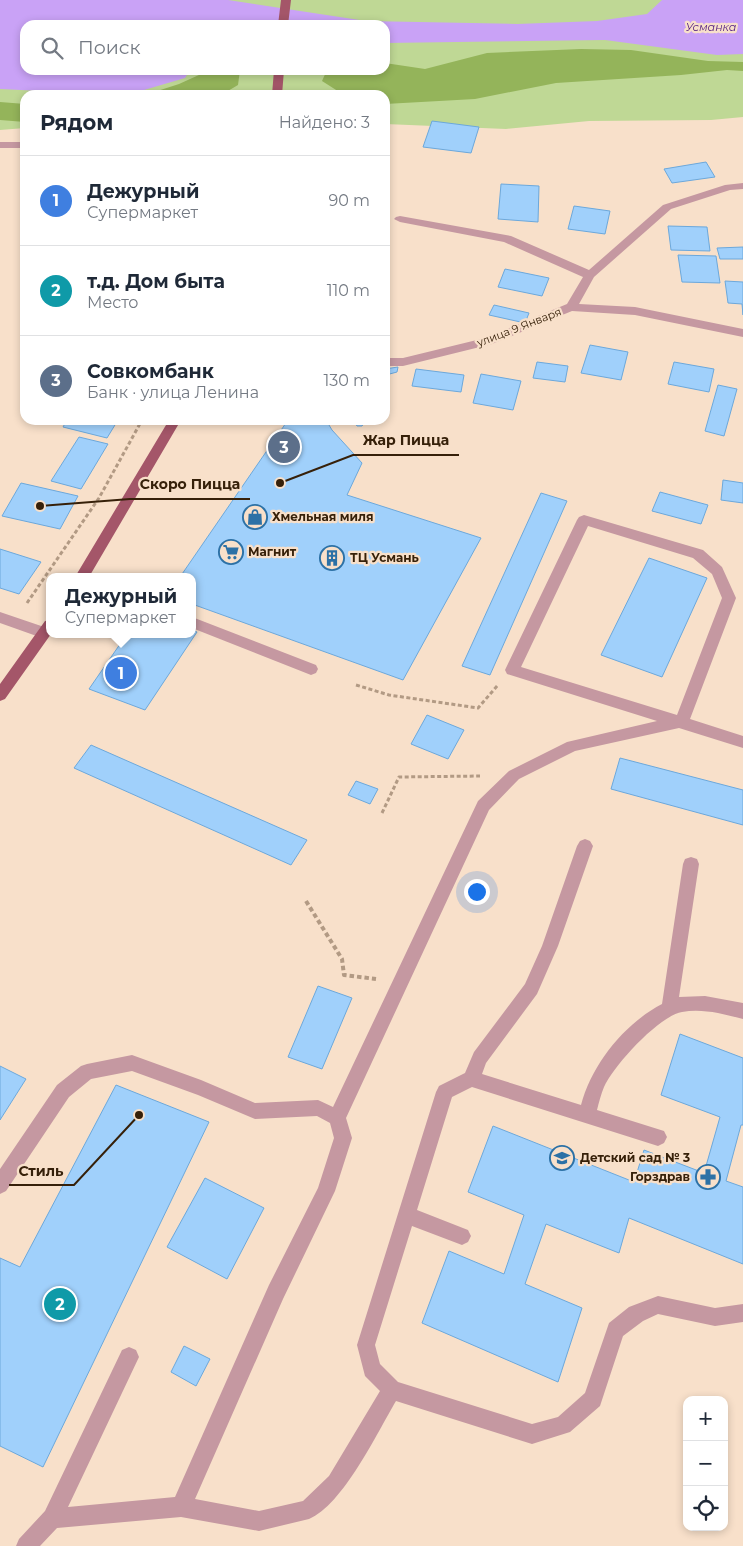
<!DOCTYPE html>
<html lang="ru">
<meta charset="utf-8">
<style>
body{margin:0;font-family:Montserrat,sans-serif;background:#f6f6f7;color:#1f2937}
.controls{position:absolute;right:15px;bottom:15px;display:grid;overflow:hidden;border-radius:10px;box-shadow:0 2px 8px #0003}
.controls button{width:45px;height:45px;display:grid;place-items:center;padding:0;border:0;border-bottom:1px solid #e0e1e3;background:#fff;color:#1f2937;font:25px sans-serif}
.you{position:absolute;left:476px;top:891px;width:18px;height:18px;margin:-12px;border:4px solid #fff;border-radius:50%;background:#1a73e8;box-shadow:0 0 0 8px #1a73e833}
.badge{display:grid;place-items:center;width:32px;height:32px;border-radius:50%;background:#2563eb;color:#fff;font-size:16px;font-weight:700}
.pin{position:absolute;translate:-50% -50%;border:2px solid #fff;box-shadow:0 1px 5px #0006}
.popup{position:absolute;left:46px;top:573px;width:150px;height:65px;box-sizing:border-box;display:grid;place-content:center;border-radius:10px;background:#fff;filter:drop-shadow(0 1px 4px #0005);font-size:16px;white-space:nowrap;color:#747a83}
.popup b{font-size:19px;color:#1f2937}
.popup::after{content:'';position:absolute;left:50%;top:100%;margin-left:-10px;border:10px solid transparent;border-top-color:#fff}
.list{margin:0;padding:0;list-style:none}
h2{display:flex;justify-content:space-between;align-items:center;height:65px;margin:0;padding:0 20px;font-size:21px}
h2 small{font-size:16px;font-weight:400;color:#747a83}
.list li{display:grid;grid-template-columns:32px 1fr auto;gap:15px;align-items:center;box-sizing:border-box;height:90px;padding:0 20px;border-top:1px solid #e0e1e3}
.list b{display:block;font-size:19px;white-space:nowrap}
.list p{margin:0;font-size:16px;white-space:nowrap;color:#747a83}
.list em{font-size:16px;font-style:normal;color:#747a83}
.icon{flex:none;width:28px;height:28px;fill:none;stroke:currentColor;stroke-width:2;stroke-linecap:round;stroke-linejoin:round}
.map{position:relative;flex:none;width:743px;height:1546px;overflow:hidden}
.search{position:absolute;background:#fff;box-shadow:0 2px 8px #0003;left:20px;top:20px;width:370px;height:55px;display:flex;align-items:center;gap:12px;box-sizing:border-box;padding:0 18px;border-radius:15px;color:#747a83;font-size:19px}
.panel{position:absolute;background:#fff;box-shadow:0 2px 8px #0003;left:20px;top:90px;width:370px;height:335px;border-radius:15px}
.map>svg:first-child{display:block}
</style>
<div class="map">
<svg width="743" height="1546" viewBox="0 0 743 1546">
<rect width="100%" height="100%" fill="#f8e0ca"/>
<path fill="#bfd895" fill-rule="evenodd" d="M0,0H743V117L711,120L589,121L506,129L385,124V95H25V128L0,130ZM25,25H385V70H25Z"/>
<path fill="#94b45a" d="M581,49L631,50L708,61L743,62V71L727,70L681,75L556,83L475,99L385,104V95H344L322,81L327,70H385V63L425,69L487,53Z
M210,70H240L238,85L221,95H145L179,84Z
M0,102L25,104V122L0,120Z"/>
<path fill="#c9a2f6" d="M0,0H228L366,21L517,24L597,21L647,14L662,0H743V54L717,55L605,40L385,43V25H25V70H190L185,78L127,95L0,89Z"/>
<path fill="#a0d0fb" stroke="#6ca8db" d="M432,121L479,127L471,153L423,147Z
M706,162L715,177L672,183L664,169Z
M501,184L539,186L538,222L498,219Z
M574,206L610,211L605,234L568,229Z
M668,226L707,227L710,251L671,250Z
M743,247V259H720L717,248Z
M678,255L716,256L720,283L682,282Z
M505,269L549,278L542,296L498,287Z
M725,281L743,282V315L742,304L728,303Z
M494,305L529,313L525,323L489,315Z
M590,345L628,352L621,380L581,373Z
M537,362L568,366L565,382L533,378Z
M674,362L714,369L709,392L668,384Z
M398,367L397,372L386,375L385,377V369Z
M416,369L464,375L461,392L412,386Z
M481,374L521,381L513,410L473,403Z
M718,385L737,389L724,436L705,431Z
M67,420H118L107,438L63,427Z
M288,420H326L332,430L362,463L347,495L481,538L403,680L192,604V577H180Z
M353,420H366L362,426H357Z
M79,437L108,444L81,489L51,481Z
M723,480L743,483V503L721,500Z
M21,483L78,496L60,529L2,516Z
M660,492L708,505L701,524L652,511Z
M541,493L567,501L490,675L462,666Z
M0,549L41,562L19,594L0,588Z
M649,558L707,578L662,677L601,655Z
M192,630L197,632L145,710L89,689L127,634H192Z
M427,715L464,730L448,759L411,744Z
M91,745L307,840L291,865L74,768Z
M620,758L743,790V825L611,789Z
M356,781L378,789L370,804L348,795Z
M318,986L352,998L322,1069L288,1057Z
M680,1034L743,1058V1125H741L726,1181L743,1187V1264L629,1218L619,1253L546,1224L525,1284L582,1308L558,1382L422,1323L449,1251L504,1274L524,1215L468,1192L493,1126L634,1182L644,1150L704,1173L720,1117L661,1095Z
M0,1066L26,1079L0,1120Z
M116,1085L209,1122L43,1467L0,1446V1258L20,1267Z
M205,1178L264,1208L227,1279L167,1247Z
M184,1346L210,1359L196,1386L171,1372Z"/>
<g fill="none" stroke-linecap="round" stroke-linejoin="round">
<path stroke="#b29a84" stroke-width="3" stroke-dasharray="4 2.5" stroke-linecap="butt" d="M27,603L99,498L142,420
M356,685L389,695L478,708L498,685
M382,813L399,777L480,776"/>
<path stroke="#b29a84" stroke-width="4" stroke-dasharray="4.5 3" stroke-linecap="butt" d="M306,901L342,959L344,975L376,979"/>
<path fill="#c598a1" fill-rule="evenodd" d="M0,142H25V148H0Z
M743,183V189L730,190L671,209L594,277L579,304L635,307L743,329V337L635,315L572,311L492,344L403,366H385V358H403L485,338L567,304L583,277L504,242L400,222L394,219L396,217L400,216L511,236L589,270L663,205L725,185Z
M584,515L703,550L722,567L736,598L690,719L743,736V748L679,728L575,751L519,779L489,810L346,1118L352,1138L335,1191L283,1299L195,1499L259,1511L303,1501L329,1476L380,1391L365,1376L357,1345L436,1092L439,1086L465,1073L474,1052L525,984L542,946L577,846L580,841L585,839L590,841L593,846L558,946L537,994L486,1063L482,1074L581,1105C592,1064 624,1024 662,1004L683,864L685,859L691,857L697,859L699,864L679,997L705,996L743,1003V1019C724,1014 702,1008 682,1012C659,1016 614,1065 604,1087C601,1094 599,1102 597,1110L664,1131L667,1137L664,1143L658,1146L472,1087L452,1097L417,1210L468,1230L471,1236L468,1242L462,1245L412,1226L375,1345L380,1364L398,1382L532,1424L558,1417L585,1393L609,1323L629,1307L658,1296L715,1308L743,1304V1322L715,1326L658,1314L643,1321L623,1336L600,1406L570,1432L532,1444L396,1401C377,1433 343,1505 309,1519L259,1531L181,1517L57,1528L40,1546H16L19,1539L45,1511L122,1350L129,1347L136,1350L139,1357L68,1507L175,1497L269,1285L318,1188L334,1138L330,1123L317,1116L255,1119L198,1095L132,1071L91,1079L69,1097L6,1191L0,1194V1169L57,1085L81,1066L87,1064L132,1055L201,1080L255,1103L318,1100L333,1107L478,801L509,771L567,742L657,721L507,674L505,670L577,520L579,517ZM588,526L693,558L712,574L722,598L677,715L521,667Z
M0,612L50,629V634H51L45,639L0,623Z
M192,617L316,665L318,669L316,673L311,675L192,628Z"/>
<path fill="#a45669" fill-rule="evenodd" d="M281,0H291L288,25H278Z
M274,70H284L282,95H272Z
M169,420H181L89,577H75Z
M50,620L51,634L5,699L0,701V684L45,621Z"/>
</g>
<defs>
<symbol id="shop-ring" viewBox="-11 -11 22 22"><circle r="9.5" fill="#f8e0ca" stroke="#2c71a6" stroke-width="1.5"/><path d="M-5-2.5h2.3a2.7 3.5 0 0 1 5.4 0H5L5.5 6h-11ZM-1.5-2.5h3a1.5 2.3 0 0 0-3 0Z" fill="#2c71a6"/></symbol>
<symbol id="supermarket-ring" viewBox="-11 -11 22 22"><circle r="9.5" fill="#f8e0ca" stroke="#2c71a6" stroke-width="1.5"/><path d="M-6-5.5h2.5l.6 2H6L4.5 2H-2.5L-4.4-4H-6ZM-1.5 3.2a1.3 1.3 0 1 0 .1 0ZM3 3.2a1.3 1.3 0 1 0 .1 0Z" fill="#2c71a6"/></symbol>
<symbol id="building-ring" viewBox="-11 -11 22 22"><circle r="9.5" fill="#f8e0ca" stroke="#2c71a6" stroke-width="1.5"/><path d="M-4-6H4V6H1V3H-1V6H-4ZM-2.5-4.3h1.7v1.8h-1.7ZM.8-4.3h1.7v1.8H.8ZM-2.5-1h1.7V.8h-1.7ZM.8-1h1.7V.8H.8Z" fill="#2c71a6"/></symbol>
<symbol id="school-ring" viewBox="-11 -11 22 22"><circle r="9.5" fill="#f8e0ca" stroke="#2c71a6" stroke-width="1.5"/><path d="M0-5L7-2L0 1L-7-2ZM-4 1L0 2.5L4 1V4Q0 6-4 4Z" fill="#2c71a6"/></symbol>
<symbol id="pharmacy-ring" viewBox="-11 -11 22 22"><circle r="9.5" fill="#f8e0ca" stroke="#2c71a6" stroke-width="1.5"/><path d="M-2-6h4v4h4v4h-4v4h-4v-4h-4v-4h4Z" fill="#2c71a6"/></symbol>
</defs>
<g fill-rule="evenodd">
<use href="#shop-ring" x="241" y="503" width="28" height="28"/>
<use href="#supermarket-ring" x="217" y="538" width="28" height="28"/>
<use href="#building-ring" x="318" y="544" width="28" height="28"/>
<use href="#school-ring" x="548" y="1144" width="28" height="28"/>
<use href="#pharmacy-ring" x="694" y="1163" width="28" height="28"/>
</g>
<g text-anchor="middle" stroke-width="4.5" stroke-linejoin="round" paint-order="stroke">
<g font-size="11" font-style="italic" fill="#552080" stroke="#f8e0ca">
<text x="711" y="31">Усманка</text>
</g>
<g font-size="11" fill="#362009" stroke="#f8e0ca">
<text transform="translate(519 327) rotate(-21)" y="4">улица 9 Января</text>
</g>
<g font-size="12" font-weight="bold" fill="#362009" stroke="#f8e0ca" text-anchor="start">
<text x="272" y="521">Хмельная миля</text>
<text x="248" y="556">Магнит</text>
<text x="350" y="562">ТЦ Усмань</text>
<text x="580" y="1162">Детский сад № 3</text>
<text x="690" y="1181" text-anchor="end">Горздрав</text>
</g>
</g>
<path fill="none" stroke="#362009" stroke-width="2" d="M280 483L353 455H459M40 506L130 499H250M139 1115L74 1185H9"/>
<g fill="#362009" stroke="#f8e0ca" stroke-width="2">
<circle cx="280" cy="483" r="5"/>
<circle cx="40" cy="506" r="5"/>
<circle cx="139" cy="1115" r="5"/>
</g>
<g font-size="14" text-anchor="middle" font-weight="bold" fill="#362009" stroke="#f8e0ca" stroke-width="4.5" stroke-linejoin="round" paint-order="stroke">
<text x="406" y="445">Жар Пицца</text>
<text x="190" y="489">Скоро Пицца</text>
<text x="41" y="1176">Стиль</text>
</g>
</svg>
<div class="controls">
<button>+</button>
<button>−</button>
<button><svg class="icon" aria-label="locate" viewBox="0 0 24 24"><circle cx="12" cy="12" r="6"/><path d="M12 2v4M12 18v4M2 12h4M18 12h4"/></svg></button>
</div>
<div class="you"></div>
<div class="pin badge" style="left:121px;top:673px;background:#3f7fe0">1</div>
<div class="popup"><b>Дежурный</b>Супермаркет</div>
<div class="pin badge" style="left:60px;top:1304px;background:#0f9aa8">2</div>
<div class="pin badge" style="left:284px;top:447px;background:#5c6f8a">3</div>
<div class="search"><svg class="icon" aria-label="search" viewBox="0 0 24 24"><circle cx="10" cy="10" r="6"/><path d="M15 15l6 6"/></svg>Поиск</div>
<section class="panel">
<h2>Рядом<small>Найдено: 3</small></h2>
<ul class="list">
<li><span class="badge" style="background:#3f7fe0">1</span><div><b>Дежурный</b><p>Супермаркет</p></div><em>90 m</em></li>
<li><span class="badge" style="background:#0f9aa8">2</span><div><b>т.д. Дом быта</b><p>Место</p></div><em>110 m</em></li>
<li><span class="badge" style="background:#5c6f8a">3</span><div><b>Совкомбанк</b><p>Банк · улица Ленина</p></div><em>130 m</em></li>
</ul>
</section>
</div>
